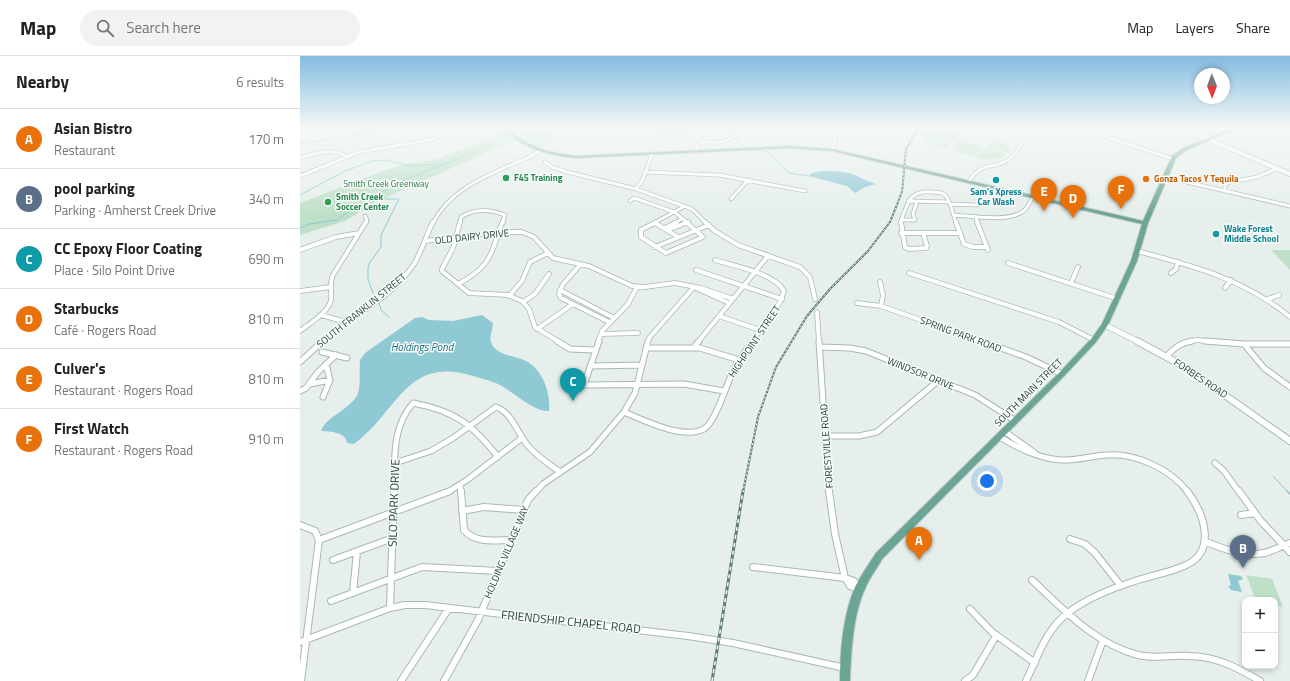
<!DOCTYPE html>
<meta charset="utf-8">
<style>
body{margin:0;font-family:"Titillium Web",sans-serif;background:#f2f2f2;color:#222}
.controls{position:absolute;right:12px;bottom:12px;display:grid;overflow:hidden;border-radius:8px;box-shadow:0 2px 6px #0003}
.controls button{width:36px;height:36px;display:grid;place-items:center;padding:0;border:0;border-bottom:1px solid #e0e0e0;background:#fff;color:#222;font:20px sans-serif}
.compass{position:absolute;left:894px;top:12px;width:36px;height:36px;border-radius:50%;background:#fff;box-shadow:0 2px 6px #0003;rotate:179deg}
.you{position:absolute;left:687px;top:425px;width:14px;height:14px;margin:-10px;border:3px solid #fff;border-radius:50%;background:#1a73e8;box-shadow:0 0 0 6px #1a73e833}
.badge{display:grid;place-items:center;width:26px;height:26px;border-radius:50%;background:#804e3d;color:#fff;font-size:13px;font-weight:700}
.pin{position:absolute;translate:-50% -33px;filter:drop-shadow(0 1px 2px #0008)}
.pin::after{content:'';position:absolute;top:21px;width:14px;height:12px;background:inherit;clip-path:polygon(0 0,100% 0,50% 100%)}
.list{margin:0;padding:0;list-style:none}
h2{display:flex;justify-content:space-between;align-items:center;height:52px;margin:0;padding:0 16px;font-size:17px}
h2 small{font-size:13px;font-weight:400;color:#767676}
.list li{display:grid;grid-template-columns:26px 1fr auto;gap:12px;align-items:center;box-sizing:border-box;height:60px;padding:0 16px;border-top:1px solid #e0e0e0}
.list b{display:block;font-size:15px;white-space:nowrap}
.list p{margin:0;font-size:13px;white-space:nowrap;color:#767676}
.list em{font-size:13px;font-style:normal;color:#767676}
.icon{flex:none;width:22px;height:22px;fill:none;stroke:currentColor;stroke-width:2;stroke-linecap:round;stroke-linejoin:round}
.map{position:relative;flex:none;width:990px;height:625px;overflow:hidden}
header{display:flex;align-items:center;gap:24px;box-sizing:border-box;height:56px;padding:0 20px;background:#fff;border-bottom:1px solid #e0e0e0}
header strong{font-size:19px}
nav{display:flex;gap:22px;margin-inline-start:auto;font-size:14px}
.search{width:280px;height:36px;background:#f2f2f2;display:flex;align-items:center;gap:10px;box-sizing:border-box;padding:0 14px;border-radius:22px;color:#767676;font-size:15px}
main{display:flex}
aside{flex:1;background:#fff}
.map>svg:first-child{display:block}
</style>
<header>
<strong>Map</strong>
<div class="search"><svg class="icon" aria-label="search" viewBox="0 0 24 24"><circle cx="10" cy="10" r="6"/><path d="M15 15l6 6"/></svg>Search here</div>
<nav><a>Map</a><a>Layers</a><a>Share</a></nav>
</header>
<main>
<aside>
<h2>Nearby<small>6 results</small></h2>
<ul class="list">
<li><span class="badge" style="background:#e8710a">A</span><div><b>Asian Bistro</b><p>Restaurant</p></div><em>170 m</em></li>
<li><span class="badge" style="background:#5c6f8a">B</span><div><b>pool parking</b><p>Parking · Amherst Creek Drive</p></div><em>340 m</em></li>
<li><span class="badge" style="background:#0f9aa8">C</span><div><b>CC Epoxy Floor Coating</b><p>Place · Silo Point Drive</p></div><em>690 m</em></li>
<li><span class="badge" style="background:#e8710a">D</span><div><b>Starbucks</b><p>Café · Rogers Road</p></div><em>810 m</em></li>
<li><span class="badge" style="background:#e8710a">E</span><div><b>Culver's</b><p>Restaurant · Rogers Road</p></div><em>810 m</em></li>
<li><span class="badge" style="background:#e8710a">F</span><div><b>First Watch</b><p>Restaurant · Rogers Road</p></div><em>910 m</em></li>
</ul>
</aside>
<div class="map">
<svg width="990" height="625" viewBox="0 0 990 625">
<rect width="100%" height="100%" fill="#e6efeb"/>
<path fill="#bfe0c8" d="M210,72H255L253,74L252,84L241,91L232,89V86L227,85L221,81L80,144L45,165L0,179V147L88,113L103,109L138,103L208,75Z
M357,72H383L387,76L368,78L357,75L354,73Z
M625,72H634L659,79L646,92L630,88L623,83L621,79Z
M695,83L704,86L709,92V96L708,97L686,91Z
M660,84L681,90L682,91L674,100L661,97L655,93V88Z
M684,92H686L707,98C698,105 686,104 676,101Z
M971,194H990V214Z
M946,519L972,523L983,551L975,549V544H956Z"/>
<path fill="#8ec9d4" d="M523,115C532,115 546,115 555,119C563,123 567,125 576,128L565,131L555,137L547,130L509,120L512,117Z
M182,259L193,267C193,273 189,280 191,286C195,300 217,300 228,306C243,315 251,338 249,355C235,356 214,337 202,330C193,325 183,323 173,320C106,299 98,356 54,388L47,387C45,375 30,376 21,375C26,360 52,353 58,337C61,327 59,315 60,304L65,297L115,262L122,261L129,264L153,265Z
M928,518L941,520L943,523L938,525L942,536L931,534L928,530L931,529Z"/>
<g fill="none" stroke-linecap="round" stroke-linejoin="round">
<path stroke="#8ec9d4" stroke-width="1" d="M422,72L433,79
M436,81L440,88L447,92
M0,88L100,72
M458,93L470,97L489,117L509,120
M0,139L45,115L73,105L86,104L110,110L146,108
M72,143H99L81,179V191L70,206L68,212V224L75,242
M0,172L9,168L37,164L52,153L66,150L72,145L71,143L97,127L175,96
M79,247L81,254L89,261
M973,420L988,436"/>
<path stroke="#8ec9d4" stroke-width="1.5" d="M987,435L990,438"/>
<defs>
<path id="street-far3" d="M539,72L601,79
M779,72L873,103
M532,94L539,72
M396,96C396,79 414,90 424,85C432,82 435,79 444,76L445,72
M0,102C16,97 31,92 46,100
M245,106L252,111L267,116L336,133L392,153L406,167
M345,116L419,119L505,135
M0,120L59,96L130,84L166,72
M865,121L990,150
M669,125C682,105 692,114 708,104C720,96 723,81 733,72
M336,133L342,125L352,98
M924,135L926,128L930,126L957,121L978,112
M431,143L448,124
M330,145L334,142L374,156
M608,145L649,146
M650,148L677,149
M374,156L388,167
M374,156L385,150
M653,159C672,160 706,166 722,156C728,152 730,146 733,140
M65,160L67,164L65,167
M675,160L678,167
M602,164H615L613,158L617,145
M133,167C148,137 179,123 208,110C219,106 230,102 239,95
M160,167L161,161C175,152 190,153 205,159L202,167
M354,167L374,156
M375,167L380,164
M386,167L388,166
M600,167C608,148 608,134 632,136C636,136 643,136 646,140C650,145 654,160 656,167"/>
<path id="street-far2" d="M356,166L341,174V181L366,197L403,181L386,166
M405,166L415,175L438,189L500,211L510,221L515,243
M601,166L605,191L609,193L626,192L627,190L623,177
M656,166L664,188L673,191H687
M677,166L688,194
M355,167L378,181
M365,172L377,166
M368,174L388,166
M601,177H660
M125,185L198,176H222L234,181L253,202L289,210L332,230L345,231L375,227L401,232L433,243
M355,191L409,169
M0,194L36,181L59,177
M837,195C894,210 944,223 990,261
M415,204C434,210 474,217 484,235L480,246L452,286
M708,207L818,243
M281,208L263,228L259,238L261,242L309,266
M396,214L482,243
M609,217L759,266L794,284
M871,217L876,213L878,206
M580,226L583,239L581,250
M771,227L778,211
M158,228L169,237L208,239L222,245L229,253L235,271L259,286
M158,228L142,215V213L153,192L160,166
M158,228C177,218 189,208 195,187C198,179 199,172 203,166
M396,232L429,247
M925,232L931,224
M260,234L314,262
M0,235L30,231
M209,240L222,225L230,206L248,197
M968,243L979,239
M223,246L235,238L249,218
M557,247L581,250L683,286
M517,256L519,286
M21,259L46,266
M419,260L460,274
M237,273L273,248
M0,275C9,268 29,256 31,244C32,235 29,228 33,219L66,166
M301,278L338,277
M22,286C52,260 92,242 114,208C122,195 126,179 133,166
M298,286L302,275L328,248L337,231
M348,286L349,282L394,231
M398,286L468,200
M888,286L896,284L917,286"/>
<path id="street-far1" d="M257,285L270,293L295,294
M299,285L284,329L384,328L424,335
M519,285L529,436
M681,285L726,301L762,318
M905,285L944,288H990
M944,288L964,312L990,331
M394,291L399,285
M520,291L550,292L566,295L675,339L714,364
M346,292H400L439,304
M22,296L47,302
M867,300C875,291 881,287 892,285
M0,306L23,285
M290,310L342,309
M10,328L30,324
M0,335L6,332L18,316L36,299
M23,341L30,324L26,308
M324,356C343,364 383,384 404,373C416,366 427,326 434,313C439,303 447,294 453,285
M704,375L735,397
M525,380H559L577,376L639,324
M698,380C718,392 737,402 761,404C776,405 791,400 807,399C836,397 870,413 888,436
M95,407L131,395L153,382L196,351C213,357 217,378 229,391C238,401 249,408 260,416
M915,407L924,415L939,436
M160,429L161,436
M94,436C95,404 91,373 113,347C155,355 172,368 198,401
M148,436L167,424L222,382
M236,436L243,428L290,396L324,356L335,337L348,285"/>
<path id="street" d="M161,435L164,474C176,488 195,484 211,484
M939,435L960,464L990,496
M162,455L184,451L224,454
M941,459L955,457
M0,469L15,475L19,484L1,625
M770,483L785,488L795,497L821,530
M19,484L150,435
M906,486C924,493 944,501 964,497C973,495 981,490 990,487
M33,504L93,482
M453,511L545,522L535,478L529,435
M545,522L554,525L559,533L550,530Z
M732,524C763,553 795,588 838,599C855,603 872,599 889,600C916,600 938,612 960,625
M53,537L57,496
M31,545L122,511L198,515
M90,552L94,435
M670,553L692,576L735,607
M0,586L90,552L105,549H125L388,580L433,587L545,612
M101,625L149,552
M144,625L178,564L228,444L236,435
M665,625L673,619L696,580
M726,625C738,600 746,573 769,556C788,542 810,533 832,526C849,520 868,517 884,510C918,496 904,457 887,435
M788,625L803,584"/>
<path id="secondary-far2" d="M882,72L990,118
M0,75L9,72"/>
<path id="secondary-far1" d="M805,269L839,286"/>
<path id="secondary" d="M837,285L885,311L990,385"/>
<path id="primary" d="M203,72H207C230,92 245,96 275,100L488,90L532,93L843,165L872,100L883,92L933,72H938L887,94L876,102L848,167L837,205L808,269L796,286L764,320L582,503C577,513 569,522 565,533C553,558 551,597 550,625H540C540,594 543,560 555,531C561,519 569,508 576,497L760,316L792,282L802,268L831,205L842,168L532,95L488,92L275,102C247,99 223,93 203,72Z"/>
</defs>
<use href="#street-far3" stroke="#a8b8b2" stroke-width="4.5"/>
<use href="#street-far2" stroke="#a8b8b2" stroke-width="5.5"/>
<use href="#street-far1" stroke="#a8b8b2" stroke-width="7"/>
<use href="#street" stroke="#a8b8b2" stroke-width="8"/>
<use href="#secondary-far2" stroke="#a4bbb3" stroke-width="5.5"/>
<use href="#secondary-far1" stroke="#a4bbb3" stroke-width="6"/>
<use href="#secondary" stroke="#a4bbb3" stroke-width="8"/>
<use href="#primary" stroke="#c2cac8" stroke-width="2"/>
<use href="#street-far3" stroke="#fff" stroke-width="3"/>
<use href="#street-far2" stroke="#fff" stroke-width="4"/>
<use href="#street-far1" stroke="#fff" stroke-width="5"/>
<use href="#street" stroke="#fff" stroke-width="6"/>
<use href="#secondary-far2" stroke="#fff" stroke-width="4"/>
<use href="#secondary-far1" stroke="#fff" stroke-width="5"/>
<use href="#secondary" stroke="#fff" stroke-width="6"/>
<use href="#primary" fill="#6aa596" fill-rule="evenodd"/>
<defs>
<path id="rail-far1" d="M443,436L458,361L476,311L507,260L530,233L568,195L590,166L602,136L606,93L618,72"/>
<path id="rail" d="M412,625L443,435"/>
</defs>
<use href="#rail-far1" stroke="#5f7d75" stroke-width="2"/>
<use href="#rail" stroke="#5f7d75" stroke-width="3"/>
<use href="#rail-far1" stroke="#f7fbf9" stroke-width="1" stroke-dasharray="2" stroke-linecap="butt"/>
<use href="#rail" stroke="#f7fbf9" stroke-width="1.5" stroke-dasharray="4" stroke-linecap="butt"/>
</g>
<linearGradient id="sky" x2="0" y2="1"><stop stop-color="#84bce0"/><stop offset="0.45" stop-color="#f4f8f6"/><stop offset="1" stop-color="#f4f8f6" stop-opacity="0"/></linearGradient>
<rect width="990" height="159" fill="url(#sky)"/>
<g fill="#2e9e5b" stroke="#f7fbf9" stroke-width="1.5">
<circle cx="206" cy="122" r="4"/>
<circle cx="28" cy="146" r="4"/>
</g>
<circle fill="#e8710a" stroke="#f7fbf9" stroke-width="1.5" cx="846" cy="123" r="4"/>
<g fill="#0f9aa8" stroke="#f7fbf9" stroke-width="1.5">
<circle cx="696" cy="124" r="4"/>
<circle cx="916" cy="178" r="4"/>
</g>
<g text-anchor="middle" stroke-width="3" stroke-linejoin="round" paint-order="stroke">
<g font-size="9" font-weight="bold" fill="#27864d" stroke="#f7fbf9" text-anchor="start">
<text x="214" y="125">F45 Training</text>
<text x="36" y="144">Smith Creek<tspan x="36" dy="10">Soccer Center</tspan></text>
</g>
<g font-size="9" font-weight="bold" fill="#c56008" stroke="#f7fbf9" text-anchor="start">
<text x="854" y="126">Gonza Tacos Y Tequila</text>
</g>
<g font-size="9" fill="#2d7a4b" stroke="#f7fbf9">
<text x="86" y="131">Smith Creek Greenway</text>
</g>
<g font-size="9" font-weight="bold" fill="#0d838f" stroke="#f7fbf9">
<text x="696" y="139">Sam's Xpress<tspan x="696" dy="10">Car Wash</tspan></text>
<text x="924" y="176" text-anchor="start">Wake Forest<tspan x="924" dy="10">Middle School</tspan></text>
</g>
<g font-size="10" fill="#24423a" stroke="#f7fbf9">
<text transform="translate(172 180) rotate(-6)" y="4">OLD DAIRY DRIVE</text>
<text transform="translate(61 254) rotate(-39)" y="4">SOUTH FRANKLIN STREET</text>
<text transform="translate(661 278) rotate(20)" y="4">SPRING PARK ROAD</text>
<text transform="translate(454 285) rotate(-56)" y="4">HIGHPOINT STREET</text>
<text transform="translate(621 317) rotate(22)" y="4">WINDSOR DRIVE</text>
<text transform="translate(901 322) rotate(34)" y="4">FORBES ROAD</text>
<text transform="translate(728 336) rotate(-45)" y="4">SOUTH MAIN STREET</text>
<text transform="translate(526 390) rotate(-94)" y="4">FORESTVILLE ROAD</text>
<text transform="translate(206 496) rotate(-67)" y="4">HOLDING VILLAGE WAY</text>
</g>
<g font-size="11" font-style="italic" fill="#1c6f80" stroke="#f7fbf9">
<text x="122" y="295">Holdings Pond</text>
</g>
<g font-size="12" fill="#24423a" stroke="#f7fbf9">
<text transform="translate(94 447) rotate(-88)" y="4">SILO PARK DRIVE</text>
<text transform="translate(271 566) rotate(6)" y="4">FRIENDSHIP CHAPEL ROAD</text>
</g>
</g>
</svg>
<div class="controls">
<button>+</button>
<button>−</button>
</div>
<svg class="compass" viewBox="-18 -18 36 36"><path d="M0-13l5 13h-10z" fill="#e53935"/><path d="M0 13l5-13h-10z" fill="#767676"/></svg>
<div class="you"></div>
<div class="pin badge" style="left:619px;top:504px;background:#e8710a">A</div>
<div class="pin badge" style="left:943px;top:512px;background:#5c6f8a">B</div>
<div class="pin badge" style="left:273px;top:345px;background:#0f9aa8">C</div>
<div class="pin badge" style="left:773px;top:162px;background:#e8710a">D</div>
<div class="pin badge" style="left:744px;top:155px;background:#e8710a">E</div>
<div class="pin badge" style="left:821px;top:153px;background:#e8710a">F</div>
</div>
</main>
